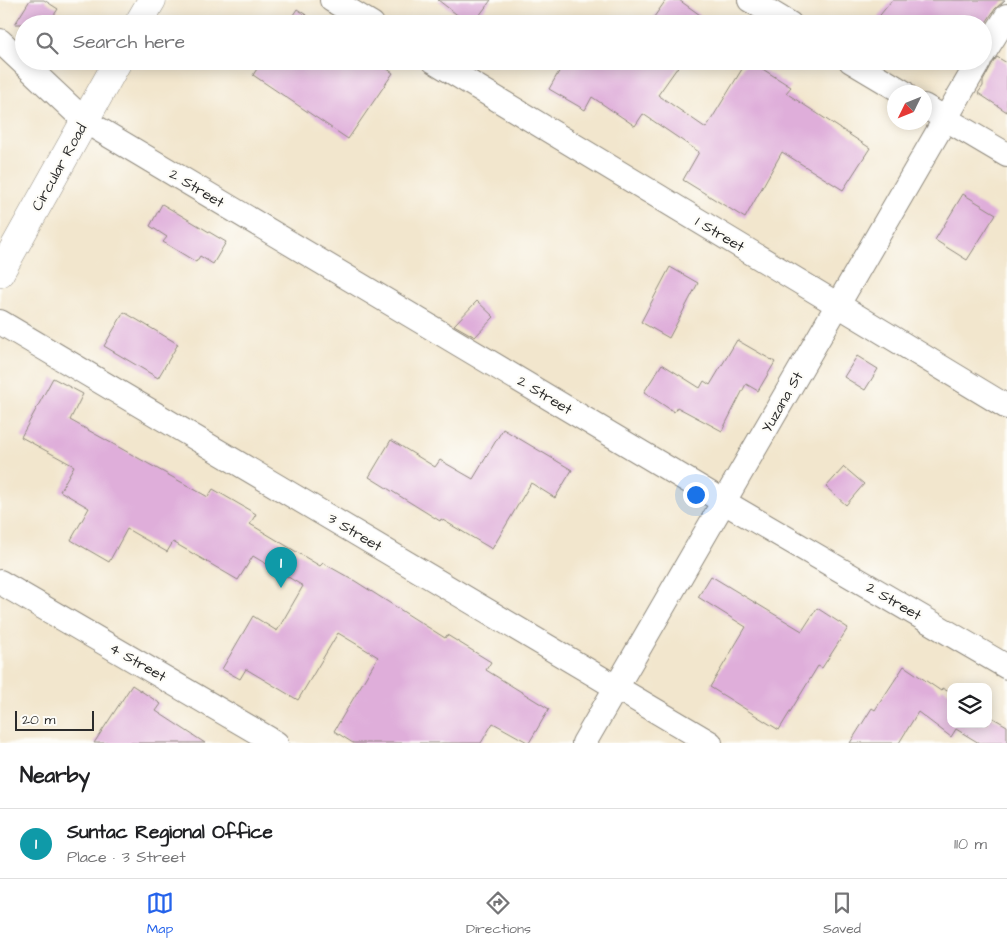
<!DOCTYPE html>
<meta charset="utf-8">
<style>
body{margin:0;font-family:"Architects Daughter",sans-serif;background:#f2f2f2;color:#202124}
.controls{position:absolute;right:15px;bottom:15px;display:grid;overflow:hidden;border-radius:10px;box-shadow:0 2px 12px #0003}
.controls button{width:45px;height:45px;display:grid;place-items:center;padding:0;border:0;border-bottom:1px solid #e0e0e0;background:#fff;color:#202124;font:25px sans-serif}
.compass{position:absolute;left:887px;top:85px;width:45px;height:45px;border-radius:50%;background:#fff;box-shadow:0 2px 12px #0003;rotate:227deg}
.scale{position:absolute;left:15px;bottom:12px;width:79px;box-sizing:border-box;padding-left:5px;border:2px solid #2b2b2b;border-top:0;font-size:14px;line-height:18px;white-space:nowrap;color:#2b2b2b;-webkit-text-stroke:4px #fdfcf7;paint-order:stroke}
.you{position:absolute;left:695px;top:494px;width:18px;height:18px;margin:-12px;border:4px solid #fff;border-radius:50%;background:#1a73e8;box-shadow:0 0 0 8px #1a73e833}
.badge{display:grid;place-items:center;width:32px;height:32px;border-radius:50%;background:#2563eb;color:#fff;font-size:16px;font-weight:700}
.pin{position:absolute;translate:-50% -41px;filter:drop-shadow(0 1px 2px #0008)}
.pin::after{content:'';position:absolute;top:26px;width:18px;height:15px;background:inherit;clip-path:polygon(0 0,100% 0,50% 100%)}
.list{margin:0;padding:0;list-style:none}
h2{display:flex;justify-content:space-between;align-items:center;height:65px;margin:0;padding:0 20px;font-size:21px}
h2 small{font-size:16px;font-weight:400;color:#757577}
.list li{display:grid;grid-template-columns:32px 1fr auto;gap:15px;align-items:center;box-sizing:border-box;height:70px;padding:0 20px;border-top:1px solid #e0e0e0}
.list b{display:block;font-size:19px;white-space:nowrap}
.list p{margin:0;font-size:16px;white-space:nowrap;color:#757577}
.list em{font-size:16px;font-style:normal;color:#757577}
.icon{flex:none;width:28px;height:28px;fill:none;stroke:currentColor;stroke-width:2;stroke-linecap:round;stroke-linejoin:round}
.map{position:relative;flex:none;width:1007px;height:743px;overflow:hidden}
.search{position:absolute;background:#fff;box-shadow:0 2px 12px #0003;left:15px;right:15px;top:15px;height:55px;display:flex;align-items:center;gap:12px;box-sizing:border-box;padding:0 18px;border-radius:28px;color:#757577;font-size:19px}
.sheet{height:135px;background:#fff}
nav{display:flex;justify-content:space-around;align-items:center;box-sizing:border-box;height:70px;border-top:1px solid #e0e0e0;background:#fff;font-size:14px;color:#757577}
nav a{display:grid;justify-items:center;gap:2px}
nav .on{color:#2563eb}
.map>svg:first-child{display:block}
</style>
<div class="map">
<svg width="1007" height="743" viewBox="0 0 1007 743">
<rect width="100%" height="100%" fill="#fdfcf7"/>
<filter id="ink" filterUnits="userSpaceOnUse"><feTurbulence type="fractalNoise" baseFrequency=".02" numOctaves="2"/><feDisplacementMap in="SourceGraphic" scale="10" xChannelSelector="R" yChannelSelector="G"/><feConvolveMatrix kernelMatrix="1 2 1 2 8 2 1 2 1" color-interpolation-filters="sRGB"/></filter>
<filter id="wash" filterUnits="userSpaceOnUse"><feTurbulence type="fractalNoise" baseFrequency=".0096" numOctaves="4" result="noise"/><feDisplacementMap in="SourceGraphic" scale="20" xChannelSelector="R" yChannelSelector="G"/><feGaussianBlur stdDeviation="1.12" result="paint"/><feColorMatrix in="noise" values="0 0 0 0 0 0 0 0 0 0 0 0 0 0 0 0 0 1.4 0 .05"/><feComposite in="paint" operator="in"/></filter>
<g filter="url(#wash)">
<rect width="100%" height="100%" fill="#f2e6cd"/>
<g id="blocks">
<path fill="#dfaeda" d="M30,0H44L58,9L48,24H15Z
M438,0H491L473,24H469Z
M666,0H679L710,22L709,24H649Z
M892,0H1005L995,9L985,24H873Z
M297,9L320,24H287Z
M997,57L1007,63V112L978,93L983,86V81L992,64Z
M262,61H376L393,73L348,139L253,75Z
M565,61H682L658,95L706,128L747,61H750L791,87L786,93L870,148L843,190L782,152L745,218L683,180L699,152L643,114L635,126L592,97L585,110L549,89Z
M963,194L996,214L967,260L935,240Z
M162,204L226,242L213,264L200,256L196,262L163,242L167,237L150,226Z
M670,267L698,283L669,338L641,322Z
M477,301L494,317L475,337L454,325Z
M124,312L178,344L158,378L104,346Z
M737,340L775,362L758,391L746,384L722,431L677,407L674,412L644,392L662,364L700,388L704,381L710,385Z
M857,356L878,369L865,390L844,377Z
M53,378L83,394L70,420L208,497L213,489L256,514L250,524L320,566L323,563L355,581L445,638L447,635L491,662L486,670L549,709L529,743L493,723L481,743H353L334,731L378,657L338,633L298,700L246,669L240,679L222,669L253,616L277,631L303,586L253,556L238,580L173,542L167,552L127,529L109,562L71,540L89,508L60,491L74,466L21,437Z
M503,429L572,470L555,498L531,483L492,549L441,519L440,521L369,477L391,440L435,467L440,460L473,479Z
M844,467L864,484L846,505L826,487Z
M711,576L802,631L817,608L848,628L822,668L818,666L779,730L710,687L746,627L698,597Z
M904,666L941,691L942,688L951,693V724H988V715L1007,726V743H979L956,729L951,737L918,712L899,743H850L872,708L875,710Z
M132,685L161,704L156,711L205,743H94Z"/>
</g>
</g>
<g filter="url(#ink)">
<use href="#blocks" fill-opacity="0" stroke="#8e887c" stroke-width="1"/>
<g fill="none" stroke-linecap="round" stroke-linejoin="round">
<defs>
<path id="minor" d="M332,0L372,24
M750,0L790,24
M0,41L85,121L724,502L1007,667
M983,54L1007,16
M434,61L1007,407
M851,61L903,92
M924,106L1007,155
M0,322L710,743
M0,582L276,743
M584,743L979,61"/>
<path id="primary" d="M138,24L152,0
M0,273L118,61"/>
</defs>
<use href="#minor" stroke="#8e887c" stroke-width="26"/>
<use href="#primary" stroke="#8e887c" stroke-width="29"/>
<use href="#minor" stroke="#fff" stroke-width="24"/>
<use href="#primary" stroke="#fff" stroke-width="28"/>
</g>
</g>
<g text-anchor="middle" stroke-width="4.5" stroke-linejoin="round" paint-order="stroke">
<g font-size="15" fill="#2b2b2b" stroke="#fdfcf7">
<text transform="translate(59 167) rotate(-61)" y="5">Circular Road</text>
<text transform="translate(197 188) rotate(31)" y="5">2 Street</text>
<text transform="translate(720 234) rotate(31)" y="5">1 Street</text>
<text transform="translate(545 395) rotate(31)" y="5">2 Street</text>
<text transform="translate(782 402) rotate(-60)" y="5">Yuzana St</text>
<text transform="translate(355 532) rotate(31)" y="5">3 Street</text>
<text transform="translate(894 601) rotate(30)" y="5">2 Street</text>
<text transform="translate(138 662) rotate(30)" y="5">4 Street</text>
</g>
</g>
</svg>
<div class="controls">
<button><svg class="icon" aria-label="layers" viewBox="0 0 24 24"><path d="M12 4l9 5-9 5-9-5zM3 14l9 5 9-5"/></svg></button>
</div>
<svg class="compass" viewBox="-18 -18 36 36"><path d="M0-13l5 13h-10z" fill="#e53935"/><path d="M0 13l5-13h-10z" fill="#757577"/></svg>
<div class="scale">20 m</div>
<div class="you"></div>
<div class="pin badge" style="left:281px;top:588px;background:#0f9aa8">1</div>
<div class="search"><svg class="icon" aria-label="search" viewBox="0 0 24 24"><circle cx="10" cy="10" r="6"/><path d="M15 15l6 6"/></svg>Search here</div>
</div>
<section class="sheet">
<h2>Nearby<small></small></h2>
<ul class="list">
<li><span class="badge" style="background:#0f9aa8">1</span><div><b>Suntac Regional Office</b><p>Place · 3 Street</p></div><em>110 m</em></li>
</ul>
</section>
<nav>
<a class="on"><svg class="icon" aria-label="map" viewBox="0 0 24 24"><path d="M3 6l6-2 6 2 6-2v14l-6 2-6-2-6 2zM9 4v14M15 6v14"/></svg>Map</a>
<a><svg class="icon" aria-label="directions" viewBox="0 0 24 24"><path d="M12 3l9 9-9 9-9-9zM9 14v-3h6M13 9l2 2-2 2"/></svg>Directions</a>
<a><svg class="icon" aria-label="saved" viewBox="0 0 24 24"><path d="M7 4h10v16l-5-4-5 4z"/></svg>Saved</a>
</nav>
